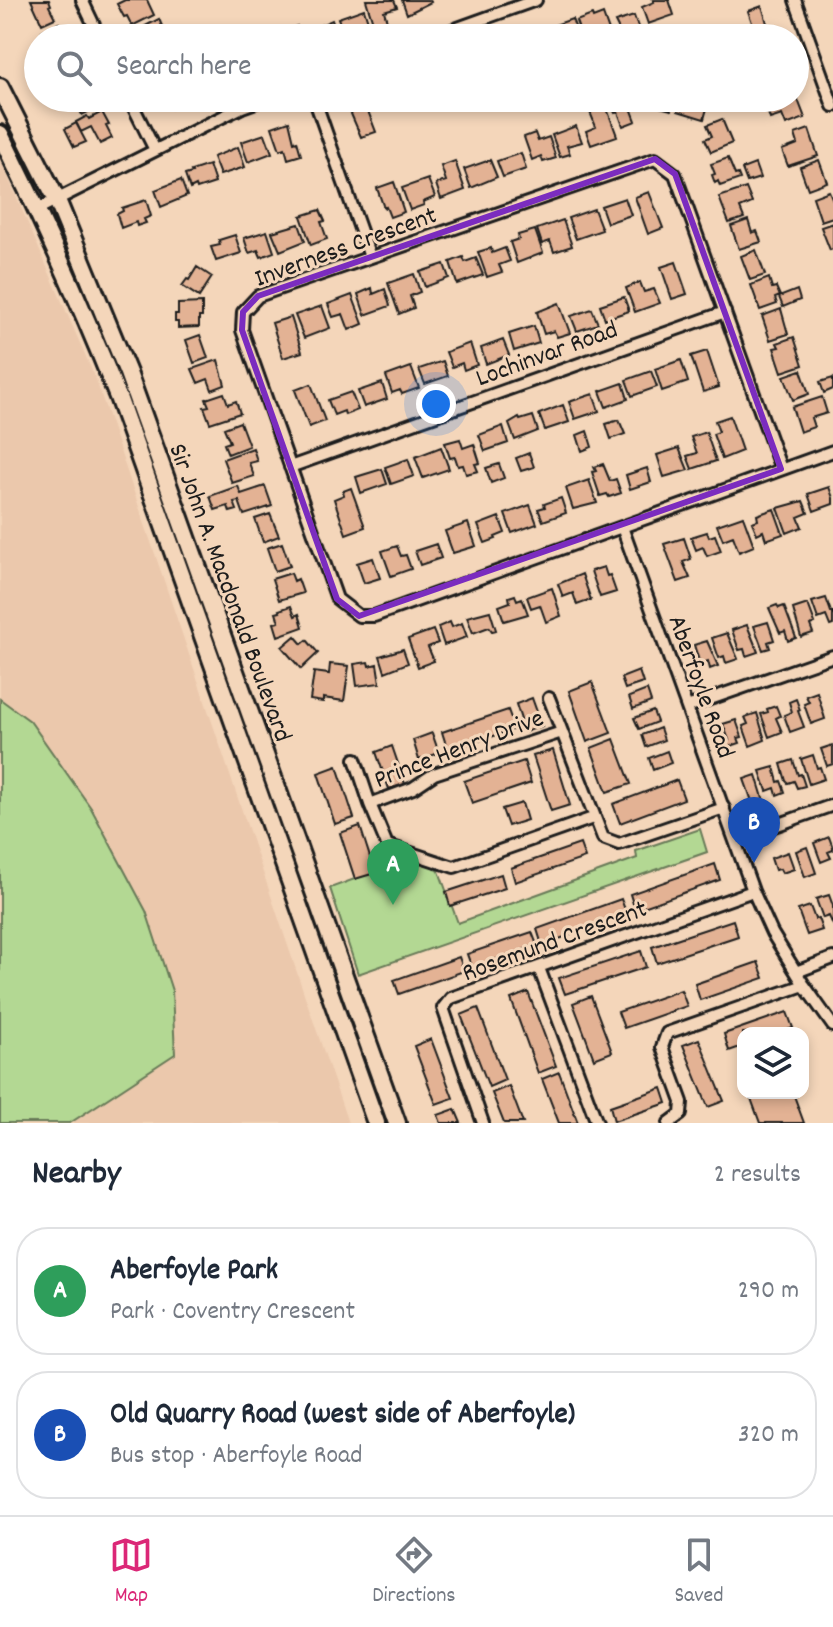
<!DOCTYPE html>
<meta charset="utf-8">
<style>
body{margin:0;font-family:Dekko,sans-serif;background:#f6f6f7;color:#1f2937}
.controls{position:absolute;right:24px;bottom:24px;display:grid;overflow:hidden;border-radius:16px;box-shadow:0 4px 12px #0003}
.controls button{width:72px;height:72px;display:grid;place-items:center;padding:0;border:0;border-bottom:2px solid #e0e1e3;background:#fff;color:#1f2937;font:40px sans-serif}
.you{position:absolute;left:436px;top:404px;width:28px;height:28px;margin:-20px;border:6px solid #fff;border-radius:50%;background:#1a73e8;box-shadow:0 0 0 12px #1a73e833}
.badge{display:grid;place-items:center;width:52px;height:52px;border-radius:50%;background:#db2777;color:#fff;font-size:26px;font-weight:700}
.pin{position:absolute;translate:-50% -66px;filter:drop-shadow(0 2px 4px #0008)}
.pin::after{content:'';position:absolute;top:42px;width:28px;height:24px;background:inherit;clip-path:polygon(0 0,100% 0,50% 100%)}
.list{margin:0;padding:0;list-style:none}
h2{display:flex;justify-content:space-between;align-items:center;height:104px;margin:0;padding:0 32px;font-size:34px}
h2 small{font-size:26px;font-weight:400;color:#747a83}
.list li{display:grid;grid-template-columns:52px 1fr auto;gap:24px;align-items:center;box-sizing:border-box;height:128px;margin:0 16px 16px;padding:0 16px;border:2px solid #e0e1e3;border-radius:32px}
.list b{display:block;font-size:30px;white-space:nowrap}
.list p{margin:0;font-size:26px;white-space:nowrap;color:#747a83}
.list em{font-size:26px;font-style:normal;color:#747a83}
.icon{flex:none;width:44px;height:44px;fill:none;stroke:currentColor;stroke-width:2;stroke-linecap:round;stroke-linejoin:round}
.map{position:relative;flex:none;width:833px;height:1123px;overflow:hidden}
.search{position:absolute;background:#fff;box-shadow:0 4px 12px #0003;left:24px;right:24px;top:24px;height:88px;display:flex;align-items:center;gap:20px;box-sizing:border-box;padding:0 28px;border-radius:44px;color:#747a83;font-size:30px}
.sheet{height:392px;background:#fff}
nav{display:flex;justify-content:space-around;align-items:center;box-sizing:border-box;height:112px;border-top:2px solid #e0e1e3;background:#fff;font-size:22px;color:#747a83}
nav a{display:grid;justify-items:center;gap:4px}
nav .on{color:#db2777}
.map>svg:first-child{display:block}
</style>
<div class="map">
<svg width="833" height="1123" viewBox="0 0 833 1123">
<rect width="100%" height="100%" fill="#f4d6ba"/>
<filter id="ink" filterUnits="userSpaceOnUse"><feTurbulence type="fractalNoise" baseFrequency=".0125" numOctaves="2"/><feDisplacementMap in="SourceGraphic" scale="16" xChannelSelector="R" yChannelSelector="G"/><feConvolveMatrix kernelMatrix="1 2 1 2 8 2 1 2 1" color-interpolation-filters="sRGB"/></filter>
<g filter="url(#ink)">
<path fill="#ebc8ac" d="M0,159L96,380L348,1123H0Z"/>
<path fill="#b3d893" stroke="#687a58" stroke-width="2" d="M0,699L30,721L91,808L146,911L172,991L175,1054L70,1123H0Z
M700,829L707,852L358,974L330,888L398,863L397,857C411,860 428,862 439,871L458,923L637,858L636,851Z"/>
<path fill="#e3b294" stroke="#1c1c1c" stroke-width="2" d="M31,0H49L51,5L49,6L55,18L42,24Z
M125,0H147L154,15L132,26L127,16L124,17L117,4Z
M366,0H394L397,7L384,11L387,21L374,26Z
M402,0H430L431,2L407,14Z
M653,0H669L674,15L648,24L642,7L654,2Z
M762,6L769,30L756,34L748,11Z
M364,9L370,28L345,36L338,18Z
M603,14L609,31L590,38H582L576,21L592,15L593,18Z
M634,16L642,38H623L615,22Z
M159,19L167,38H135L132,33Z
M572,19L577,32L567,36L568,38H550L546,28Z
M332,20L338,38H312L309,30Z
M59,23L68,38H45L42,31Z
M297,26L299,31L304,30L307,38H278L293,33L291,28Z
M795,92L805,118L786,125L782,115L770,119L765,103L779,98H795Z
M74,98H97L100,106L82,115Z
M163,98H182L184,103L172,109L167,98L164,100Z
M352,98H363L376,132L361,137L345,100Z
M368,98H396L397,102L373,111Z
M614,98H634L636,103L630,105L636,121L623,126L618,112L615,113L610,102L615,100Z
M646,98H674L671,110L645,103Z
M681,98H710L704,119L678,111Z
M606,106L617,136L591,145L586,131L596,127L590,112Z
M102,112L109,125L106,126L112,138L100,144L91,127L81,132L76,122L87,116L89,119Z
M722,119L732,143L711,152L705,139L712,136L707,125Z
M289,121L294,142L297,141L301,155L288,159L285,148L280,150L272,127Z
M76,123L86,142L74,147L65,129Z
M576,126L582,142L567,146L570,154L560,157L552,135Z
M809,129L818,156L788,166L782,150L798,144L795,134Z
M535,133L538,141L549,137L556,158L543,162L541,156L532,160L524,137Z
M265,134L272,153L248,162L241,142Z
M238,147L245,167L220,175L213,157Z
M521,153L526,169L503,177L497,161Z
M728,158L735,175L738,174L740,179L720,186L718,181L715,183L712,175L715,174L711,164Z
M490,160L497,177L471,188L464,169Z
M819,160L827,182L808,189L800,167Z
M455,161L465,190L441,199L436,184L446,181L441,166Z
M755,164L760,178L747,182L742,169Z
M209,165L215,183L197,189L196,186L190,189L185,175L192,173L191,171Z
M428,179L435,197L423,202L424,205L410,210L402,188Z
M181,180L187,196L161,207L155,190Z
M394,182L404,212L390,217L386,207L384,208L377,188Z
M746,188L752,203L740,208L744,218L729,223L719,197Z
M829,191L833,200V217L821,221L813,197Z
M649,192L663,228L648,234L635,197Z
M625,198L631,215L607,223L601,206Z
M146,200L151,216L144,219L146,223L137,226L136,222L121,228L117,214L123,211L122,208Z
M594,209L602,230L576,239L568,218Z
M320,210L325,221L321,222L327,239L311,245L301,216Z
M563,220L572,246L554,252L550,241L542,244L537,229Z
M748,220L752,233L757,231L761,242L739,249L731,226Z
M833,223V249L830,250L821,227Z
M299,224L305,241L280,251L272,232Z
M535,230L543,253L517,263L510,242L519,239L518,235Z
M267,231L274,252L261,257L258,250L249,253L244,238Z
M235,235L241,253L216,261L211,247L220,245L219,240Z
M491,248L492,253L505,248L510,261L499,265L502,272L487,277L478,252Z
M756,250L765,275L750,280L741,256Z
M463,257L465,262L476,258L483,275L457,284L450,262Z
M676,262L687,294L672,299L661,267Z
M444,264L449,278L425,287L420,272Z
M197,267L212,277L199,297L182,286L187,279L189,280Z
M414,274L420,292L410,296L414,308L399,314L388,283Z
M769,278L772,288L776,287L780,296L775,298L777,304L760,310L751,285Z
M640,282L644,292L654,289L660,303L635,312L626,288Z
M372,288L373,294L385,289L390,306L365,315L358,294Z
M797,290L800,300L783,307L779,297Z
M352,295L363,324L349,330L343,314L333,317L328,304Z
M624,297L629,311L605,319L600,305Z
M202,303V317H199V327L178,328V322H175V314H178V304Z
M559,303L570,333L557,337L554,331L544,334L537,312Z
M322,306L330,328L304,338L295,315Z
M592,309L598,324L577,331L571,316Z
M781,309L788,334L770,340L762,316Z
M291,317L302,352L283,358L272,323Z
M534,326L539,343L514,351L509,334Z
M200,335L208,358L194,363L186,340Z
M794,337L803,365L782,372L774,348L779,347L777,343Z
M503,340L509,355L486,364L481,348Z
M470,343L477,365L464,370L462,363L452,367L446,352Z
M707,351L719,387L703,392L691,356Z
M218,360L225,385L212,390L208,379L198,383L192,369Z
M681,360L688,382L662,391L655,369Z
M443,361L448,376L425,384L419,369Z
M411,367L419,388L402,394L400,390L392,393L386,376Z
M801,370L809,394L793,400L784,376Z
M651,371L657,387L632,396L626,380Z
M833,378V389L824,393L820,382Z
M382,383L387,399L364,407L358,391Z
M623,383L628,399L606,407L600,391Z
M311,384L325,421L309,427L295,390Z
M351,392L358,410L345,415L344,411L334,415L328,400Z
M224,393L228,404L236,401L240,413L210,423L204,407L209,406L206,399Z
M593,394L599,411L575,419L569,402Z
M822,397L827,413L811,418L814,427L800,432L792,407Z
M563,405L569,422L545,430L539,414Z
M533,416L538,431L515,440L509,424L519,418L520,420Z
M730,416L742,451L722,459L713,434L719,432L715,421Z
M619,420L625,434L611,439L606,424Z
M240,422L249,446L228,454L224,444L230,442L224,428Z
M503,426L508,443L485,451L479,435Z
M587,431L592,447L582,451L577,435Z
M706,432L716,461L692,469L687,456L697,453L691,437Z
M460,439L463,448L474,444L480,463L475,464L478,471L466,474L463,465L458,466L455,457L450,458L445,443Z
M441,447L449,469L423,478L415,457Z
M253,448L257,461L249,463L254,476L232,483L223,459Z
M679,448L688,470L664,477L657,455Z
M529,453L534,467L521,471L516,458Z
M408,459L414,476L391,484L385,467Z
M499,464L504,478L491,483L486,468Z
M603,464L610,481L616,479L621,493L609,497L607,494L600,496L592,472L596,471L594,467Z
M647,468L651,482L630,489L626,475Z
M382,469L387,484L361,493L356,477Z
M589,480L597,503L573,509L566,488Z
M238,486L241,494L265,486L272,506L244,515L239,501L234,502L237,510L230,512L228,506L215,510L210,496Z
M829,487L833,498V504L814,511L808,494Z
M351,488L365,527L346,534L334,499L344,495L343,491Z
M561,498L566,513L543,521L538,509L545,507L544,504Z
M803,501L808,513L798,517L802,527L787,533L778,508Z
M530,505L537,524L512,533L505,514Z
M774,509L783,534L766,540L763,531L757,534L752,522L758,520L757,515Z
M270,514L279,536L263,542L255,519Z
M743,516L754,546L739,552L733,536L723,540L717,525Z
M499,517L505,533L495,537L496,539L485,543L478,525Z
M468,523L476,546L453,553L445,531Z
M707,532L709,537L715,535L721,551L707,556L703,547L696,550L691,537Z
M684,538L691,559L683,562L690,578L678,582L664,544Z
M282,543L290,566L275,571L267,548Z
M436,544L441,558L420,565L415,551Z
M397,546L401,556L406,555L411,569L391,576L382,551Z
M373,558L380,578L364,583L357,563Z
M604,567L607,576L610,575L616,592L600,597L591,571Z
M291,573L294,581L298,579L303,593L279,600L272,579Z
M582,574L591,600L577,605L573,593L563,597L558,584Z
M552,588L561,616L546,622L540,605L531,608L527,597Z
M515,595L517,600L522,598L528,614L504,621L499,606L510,602L509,597Z
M826,598L831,612H833V625L830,626L826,616L818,619L812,602Z
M808,604L815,623L810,625L813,633L801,637L793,609Z
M777,605L779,608L784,606L796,638L788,641L785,631L780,633L769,608Z
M291,606L295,616L299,614L303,627L278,636L274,623L279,622L276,613L280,612L279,610Z
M490,611L496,630L492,631L489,627L473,633L467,617Z
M450,622L452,627L462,623L467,637L444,645L438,627Z
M768,622L774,640L768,642L770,648L763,650L754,626Z
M747,625L758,652L746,656L744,649L739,650L732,630Z
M433,630L438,643L428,647L434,661L418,667L408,639Z
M727,633L738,659L726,663L724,656L719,658L712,638Z
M295,636L302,644L307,640L318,653L301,669L282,647Z
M707,641L718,666L710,669L708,661L700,664L694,645Z
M403,649L408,663L385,672L380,656Z
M368,662L369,666L377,664L380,683L357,686L354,664Z
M330,664L349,666L344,701L323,698V702L310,700L314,672L329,674Z
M639,671L643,683L625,689L621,678Z
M592,682L611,733L587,742L569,691Z
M647,690L651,702L633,709L629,697Z
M817,692L825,719L811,724L804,704L809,702L806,696Z
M532,698L542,726L525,732L516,704Z
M796,699L800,710L798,711L804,727L790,732L784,715L792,712L789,702Z
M776,706L780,716L776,718L782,732L769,737L761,714L768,712L767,709Z
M508,710L515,729L448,751L442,732Z
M653,711L657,722L639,729L634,718Z
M757,713L765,740L750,746L743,726L748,724L745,717Z
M736,720L742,737L738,738L740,743L728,747L725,742L729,740L723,724Z
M660,728L664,740L646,747L642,735Z
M432,733L439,753L419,760L413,740Z
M614,739L631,784L607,792L591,748Z
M833,745V764L827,766L821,749Z
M392,746L405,784L389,789L376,752Z
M553,750L570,805L551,811L533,756Z
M667,751L671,763L653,770L649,758Z
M813,755L817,768L820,767L824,779L809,784L801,759Z
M793,760L798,775L801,774L805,786L797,788L794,781L788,783L786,781L781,764Z
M524,761L531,783L472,803L464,781Z
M337,766L354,818L335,824L318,773Z
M774,767L778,782L781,781L785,792L777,795L775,788L767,791L766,788L760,771Z
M756,775L764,801L753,804L744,779Z
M677,780L684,799L620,823L613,804Z
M522,803L527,820L508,826L502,809Z
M360,826L375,873L355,879L340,833Z
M829,837L833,848V850L828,852L831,858L821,862L814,843Z
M580,844L585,858L515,882L511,868Z
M807,847L816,873L805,877L796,851Z
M788,852L794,869L782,873L780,869L775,870L771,858Z
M715,864L720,880L635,910L630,894Z
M501,874L505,888L450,906L446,892Z
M829,895L833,906V925L829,916L823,918L816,899Z
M621,899L627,915L542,945L537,929Z
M810,906L815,919L818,918L822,930L807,935L798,910Z
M733,920L738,936L657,963L652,947Z
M532,932L537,945L472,968L467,954Z
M641,951L646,967L565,994L559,978Z
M459,957L464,971L399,994L394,980Z
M758,962L764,978L700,1000L695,984Z
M681,990L687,1006L624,1028L618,1012Z
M528,992L556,1066L538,1073L511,999Z
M591,996L612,1052L594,1059L573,1003Z
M478,1008L505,1080L489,1087L461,1015Z
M787,1012L793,1028L779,1033H743V1046L729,1051L724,1034Z
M431,1039L453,1098L436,1104L414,1046Z
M699,1039L724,1101L708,1107L683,1045Z
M559,1072L578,1123H559L542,1079Z
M509,1086L523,1123H504L492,1093Z
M662,1088L667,1103L614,1121L610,1106Z
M749,1093H793L804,1123H760Z
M455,1109L461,1123H441L438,1115Z"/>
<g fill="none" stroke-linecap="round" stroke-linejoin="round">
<defs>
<path id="minor" d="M82,0L100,38
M795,0L833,106
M430,38L536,0
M129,98L155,150
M314,98L370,257
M38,209L242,107L267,98
M290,467L725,312
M781,469L675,174L655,159L258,296L243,312L242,330L337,599L359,616H374L833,451
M622,527L753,891L772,933L804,985L833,1026
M549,698L603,838L619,844L724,808
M687,707L833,656
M355,759L370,804L387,845L454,867L593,818
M370,804L413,788L434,774L562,732
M735,840L833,805
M539,968L597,1123
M796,972L833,958
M483,1123L443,1008L451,998L753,891
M669,1123L681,1114L682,1102L662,1047L667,1033L804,985"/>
<path id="primary" d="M0,87L57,200L128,373L397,1123
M0,134C43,220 82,307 118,397L376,1123"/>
</defs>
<use href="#minor" stroke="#1c1c1c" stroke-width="16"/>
<use href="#primary" stroke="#1c1c1c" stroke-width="22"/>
<use href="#minor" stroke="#f4d6ba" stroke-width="10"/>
<use href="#primary" stroke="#f4d6ba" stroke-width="16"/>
</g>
</g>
<path fill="none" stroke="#7b2cbf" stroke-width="6" stroke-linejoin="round" d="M655,159L675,174L781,469L359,616L337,599L242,330L243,312L258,296Z"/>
<g text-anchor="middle" stroke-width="6" stroke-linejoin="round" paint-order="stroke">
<g font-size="26" fill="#1c1c1c" stroke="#f4d6ba">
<text transform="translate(345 245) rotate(-20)" y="9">Inverness Crescent</text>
<text transform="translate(546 352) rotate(-20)" y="9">Lochinvar Road</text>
<text transform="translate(232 592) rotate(70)" y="9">Sir John A. Macdonald Boulevard</text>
<text transform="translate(703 686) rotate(70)" y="9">Aberfoyle Road</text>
<text transform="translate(458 747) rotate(-21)" y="9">Prince Henry Drive</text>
<text transform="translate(554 939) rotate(-20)" y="9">Rosemund Crescent</text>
</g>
</g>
</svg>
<div class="controls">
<button><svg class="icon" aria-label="layers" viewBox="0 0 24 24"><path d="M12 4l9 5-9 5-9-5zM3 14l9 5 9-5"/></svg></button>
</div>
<div class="you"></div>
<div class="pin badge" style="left:393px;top:905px;background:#2e9e5b">A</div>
<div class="pin badge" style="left:754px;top:863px;background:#1a4fb4">B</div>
<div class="search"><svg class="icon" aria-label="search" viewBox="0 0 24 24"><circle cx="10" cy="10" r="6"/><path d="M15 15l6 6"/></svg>Search here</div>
</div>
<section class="sheet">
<h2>Nearby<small>2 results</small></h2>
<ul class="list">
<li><span class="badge" style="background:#2e9e5b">A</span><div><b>Aberfoyle Park</b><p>Park · Coventry Crescent</p></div><em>290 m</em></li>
<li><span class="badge" style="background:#1a4fb4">B</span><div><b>Old Quarry Road (west side of Aberfoyle)</b><p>Bus stop · Aberfoyle Road</p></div><em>320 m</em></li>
</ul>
</section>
<nav>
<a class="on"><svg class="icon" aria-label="map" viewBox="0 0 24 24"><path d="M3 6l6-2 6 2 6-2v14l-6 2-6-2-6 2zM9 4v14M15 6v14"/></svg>Map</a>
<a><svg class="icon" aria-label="directions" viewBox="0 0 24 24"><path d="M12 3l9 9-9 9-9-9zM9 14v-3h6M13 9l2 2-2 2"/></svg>Directions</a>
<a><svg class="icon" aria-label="saved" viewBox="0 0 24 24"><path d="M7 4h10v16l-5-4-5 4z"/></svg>Saved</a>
</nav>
